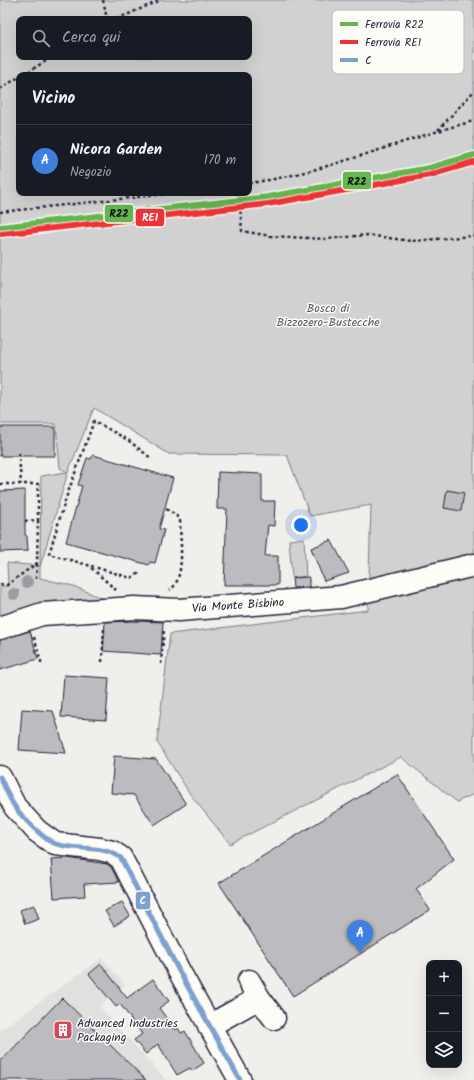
<!DOCTYPE html>
<html lang="it">
<meta charset="utf-8">
<style>
body{margin:0;font-family:Kalam,sans-serif;background:#242831;color:#f1f3f6}
.controls{position:absolute;right:12px;bottom:12px;display:grid;overflow:hidden;border-radius:8px;box-shadow:0 4px 16px #0002}
.controls button{width:36px;height:36px;display:grid;place-items:center;padding:0;border:0;border-bottom:1px solid #363941;background:#171b24;color:#f1f3f6;font:20px sans-serif}
.you{position:absolute;left:301px;top:525px;width:14px;height:14px;margin:-10px;border:3px solid #fff;border-radius:50%;background:#1a73e8;box-shadow:0 0 0 6px #1a73e833}
.badge{display:grid;place-items:center;width:26px;height:26px;border-radius:50%;background:#d1495b;color:#fff;font-size:13px;font-weight:700}
.pin{position:absolute;translate:-50% -33px;filter:drop-shadow(0 1px 2px #0008)}
.pin::after{content:'';position:absolute;top:21px;width:14px;height:12px;background:inherit;clip-path:polygon(0 0,100% 0,50% 100%)}
.list{margin:0;padding:0;list-style:none}
h2{display:flex;justify-content:space-between;align-items:center;height:52px;margin:0;padding:0 16px;font-size:17px}
h2 small{font-size:13px;font-weight:400;color:#9ea1a6}
.list li{display:grid;grid-template-columns:26px 1fr auto;gap:12px;align-items:center;box-sizing:border-box;height:72px;padding:0 16px;border-top:1px solid #363941}
.list b{display:block;font-size:15px;white-space:nowrap}
.list p{margin:0;font-size:13px;white-space:nowrap;color:#9ea1a6}
.list em{font-size:13px;font-style:normal;color:#9ea1a6}
.icon{flex:none;width:22px;height:22px;fill:none;stroke:currentColor;stroke-width:2;stroke-linecap:round;stroke-linejoin:round}
.map{position:relative;flex:none;width:474px;height:1080px;overflow:hidden}
.search{position:absolute;background:#171b24;box-shadow:0 4px 16px #0002;left:16px;top:16px;width:236px;height:44px;display:flex;align-items:center;gap:10px;box-sizing:border-box;padding:0 14px;border-radius:8px;color:#9ea1a6;font-size:15px}
.panel{position:absolute;background:#171b24;box-shadow:0 4px 16px #0002;left:16px;top:72px;width:236px;height:124px;border-radius:8px}
.map>svg:first-child{display:block}
</style>
<div class="map">
<svg width="474" height="1080" viewBox="0 0 474 1080">
<rect width="100%" height="100%" fill="#f0efec"/>
<filter id="ink" filterUnits="userSpaceOnUse"><feTurbulence type="fractalNoise" baseFrequency=".025" numOctaves="2"/><feDisplacementMap in="SourceGraphic" scale="8" xChannelSelector="R" yChannelSelector="G"/><feConvolveMatrix kernelMatrix="1 2 1 2 8 2 1 2 1" color-interpolation-filters="sRGB"/></filter>
<g filter="url(#ink)">
<path fill="#e0e0df" d="M102,958L125,985L99,1006L166,1080H0V1030Z"/>
<path fill="#d2d1d1" stroke="#7a7a86" fill-rule="evenodd" d="M0,0H474V794L457,802L401,757L230,844L190,794L157,742L170,634L368,610L371,505L310,516L287,455L169,454L94,408L68,472L40,567V578L73,586L104,599L51,602L0,615V586H8L7,563L40,566L41,476L67,472L60,468L56,424H0ZM19,19H249V57H19ZM19,75H249V193H19Z
M304,538L306,576L292,578L289,540Z"/>
<path fill="#bcbcc0" stroke="#22223b" d="M0,427H55V456H0Z
M93,455L173,478L159,529L164,530L155,563L150,562L149,565L66,542L82,486L78,485L87,458L91,459Z
M218,472L262,474V501H275L274,526L268,525L265,556H278V585H224L227,509H217Z
M25,490V535L27,536L28,551L0,552V491Z
M447,490L464,493L461,511L444,508Z
M331,540L349,573L324,581L311,548Z
M309,577V587L293,588L292,578Z
M134,621L163,622L161,655L103,651L105,622Z
M30,631L38,659L0,670V640Z
M64,675L109,678L106,720L61,717Z
M22,709L53,711L66,753L19,750Z
M114,756L156,759L186,804L154,825L134,795L111,793Z
M397,774L454,859L416,889L430,910L293,996L219,883Z
M67,858L107,864L111,867L119,882L84,884L85,896L54,898L51,859Z
M122,902L130,916L114,926L105,911Z
M34,905L39,919L25,924L20,910Z
M101,964L127,998L153,979L169,1001L159,1008L175,1030L178,1028L181,1033L185,1031L204,1063L192,1071L190,1068L177,1075L158,1044L146,1054L134,1040L142,1034L120,1004L116,1007L89,974Z
M62,998L146,1080H0V1062Z"/>
<g fill="none" stroke-linecap="round" stroke-linejoin="round">
<defs>
<path id="minor" d="M0,628L42,614L134,608L179,610L341,597L474,565
M0,777L15,807L37,831L55,844L100,849L112,852L121,858L179,971L240,1080
M259,998L274,1018
M209,1026L259,998L249,981"/>
</defs>
<use href="#minor" stroke="#22223b" stroke-width="25"/>
<path stroke="#22223b" stroke-width="2.5" stroke-dasharray="3 3" stroke-linecap="butt" d="M103,0L107,19
M117,19L161,0
M23,75L52,57
M0,89L19,77
M438,130L474,91
M249,183C326,173 399,140 474,121
M239,193L242,231L270,236L326,239L367,235L411,241L474,236
M0,212L175,193
M19,453L21,484
M0,484H38V520L25,521
M166,509L176,515L180,521C180,539 186,579 170,590
M91,566L131,578L141,572
M36,579L37,563
M0,584L7,585L37,563L38,520
M116,590L88,565L49,554L66,498L94,421L128,440L152,459
M34,637L42,665
M102,662L104,629
M161,664L164,629"/>
<use href="#minor" stroke="#fdfcf7" stroke-width="22"/>
<defs>
<path id="bus-1" d="M0,777C5,787 9,798 15,807C23,818 44,840 56,844C78,851 101,844 121,858L179,971L240,1080"/>
</defs>
<use href="#bus-1" stroke="#fdfcf7" stroke-width="8"/>
<use href="#bus-1" stroke="#7ba1ce" stroke-width="5"/>
<defs>
<path id="rail-1" d="M0,227L267,197L429,168L474,155"/>
<path id="rail-2" d="M1,234L268,204L430,175L474,162"/>
</defs>
<use href="#rail-1" stroke="#fdfcf7" stroke-width="9"/>
<use href="#rail-2" stroke="#fdfcf7" stroke-width="9"/>
<use href="#rail-1" stroke="#65b550" stroke-width="6"/>
<use href="#rail-2" stroke="#ee3338" stroke-width="6"/>
</g>
<g fill="#9c9ba3">
<circle cx="27" cy="582" r="6"/>
<circle cx="14" cy="594" r="6"/>
</g>
</g>
<defs>
<symbol id="building-square" viewBox="-11 -11 22 22"><rect x="-9" y="-9" width="18" height="18" rx="4" fill="#d1495b" stroke="#fdfcf7"/><path d="M-4-6H4V6H1V3H-1V6H-4ZM-2.5-4.3h1.7v1.8h-1.7ZM.8-4.3h1.7v1.8H.8ZM-2.5-1h1.7V.8h-1.7ZM.8-1h1.7V.8H.8Z" fill="#fff"/></symbol>
</defs>
<g fill-rule="evenodd">
<use href="#building-square" x="52" y="1019" width="22" height="22"/>
</g>
<g text-anchor="middle" stroke-width="3" stroke-linejoin="round" paint-order="stroke">
<g font-size="12" fill="#575768" stroke="#fdfcf7">
<text x="328" y="312">Bosco di<tspan x="328" dy="14">Bizzozero-Bustecche</tspan></text>
</g>
<g font-size="12" fill="#22223b" stroke="#fdfcf7">
<text transform="translate(238 605) rotate(-4)" y="4">Via Monte Bisbino</text>
</g>
<g font-size="12" fill="#22223b" stroke="#fdfcf7" text-anchor="start">
<text x="77" y="1027">Advanced Industries<tspan x="77" dy="14">Packaging</tspan></text>
</g>
</g>
<rect x="332" y="10" width="132" height="64" rx="6" fill="#fdfcf7" stroke="#bbbbbf" stroke-width="1"/>
<rect x="340" y="22" width="18" height="4" fill="#65b550"/>
<rect x="340" y="40" width="18" height="4" fill="#ee3338"/>
<rect x="340" y="58" width="18" height="4" fill="#7ba1ce"/>
<g font-size="11" fill="#22223b">
<text x="365" y="28">Ferrovia R22</text>
<text x="365" y="46">Ferrovia RE1</text>
<text x="365" y="64">C</text>
</g>
<g stroke="#fdfcf7" stroke-width="1.5">
<rect x="342" y="171" width="30" height="19" rx="4" fill="#65b550"/>
<rect x="104" y="204" width="30" height="19" rx="4" fill="#65b550"/>
<rect x="135" y="208" width="30" height="19" rx="4" fill="#ee3338"/>
<rect x="135" y="891" width="16" height="19" rx="4" fill="#7ba1ce"/>
</g>
<g font-size="11" text-anchor="middle" font-weight="bold" fill="#fff">
<text x="150" y="221">RE1</text>
<text x="143" y="904">C</text>
</g>
<g font-size="11" text-anchor="middle" font-weight="bold" fill="#111">
<text x="357" y="185">R22</text>
<text x="119" y="217">R22</text>
</g>
</svg>
<div class="controls">
<button>+</button>
<button>−</button>
<button><svg class="icon" aria-label="layers" viewBox="0 0 24 24"><path d="M12 4l9 5-9 5-9-5zM3 14l9 5 9-5"/></svg></button>
</div>
<div class="you"></div>
<div class="pin badge" style="left:360px;top:953px;background:#3f7fe0">A</div>
<div class="search"><svg class="icon" aria-label="search" viewBox="0 0 24 24"><circle cx="10" cy="10" r="6"/><path d="M15 15l6 6"/></svg>Cerca qui</div>
<section class="panel">
<h2>Vicino<small></small></h2>
<ul class="list">
<li><span class="badge" style="background:#3f7fe0">A</span><div><b>Nicora Garden</b><p>Negozio</p></div><em>170 m</em></li>
</ul>
</section>
</div>
